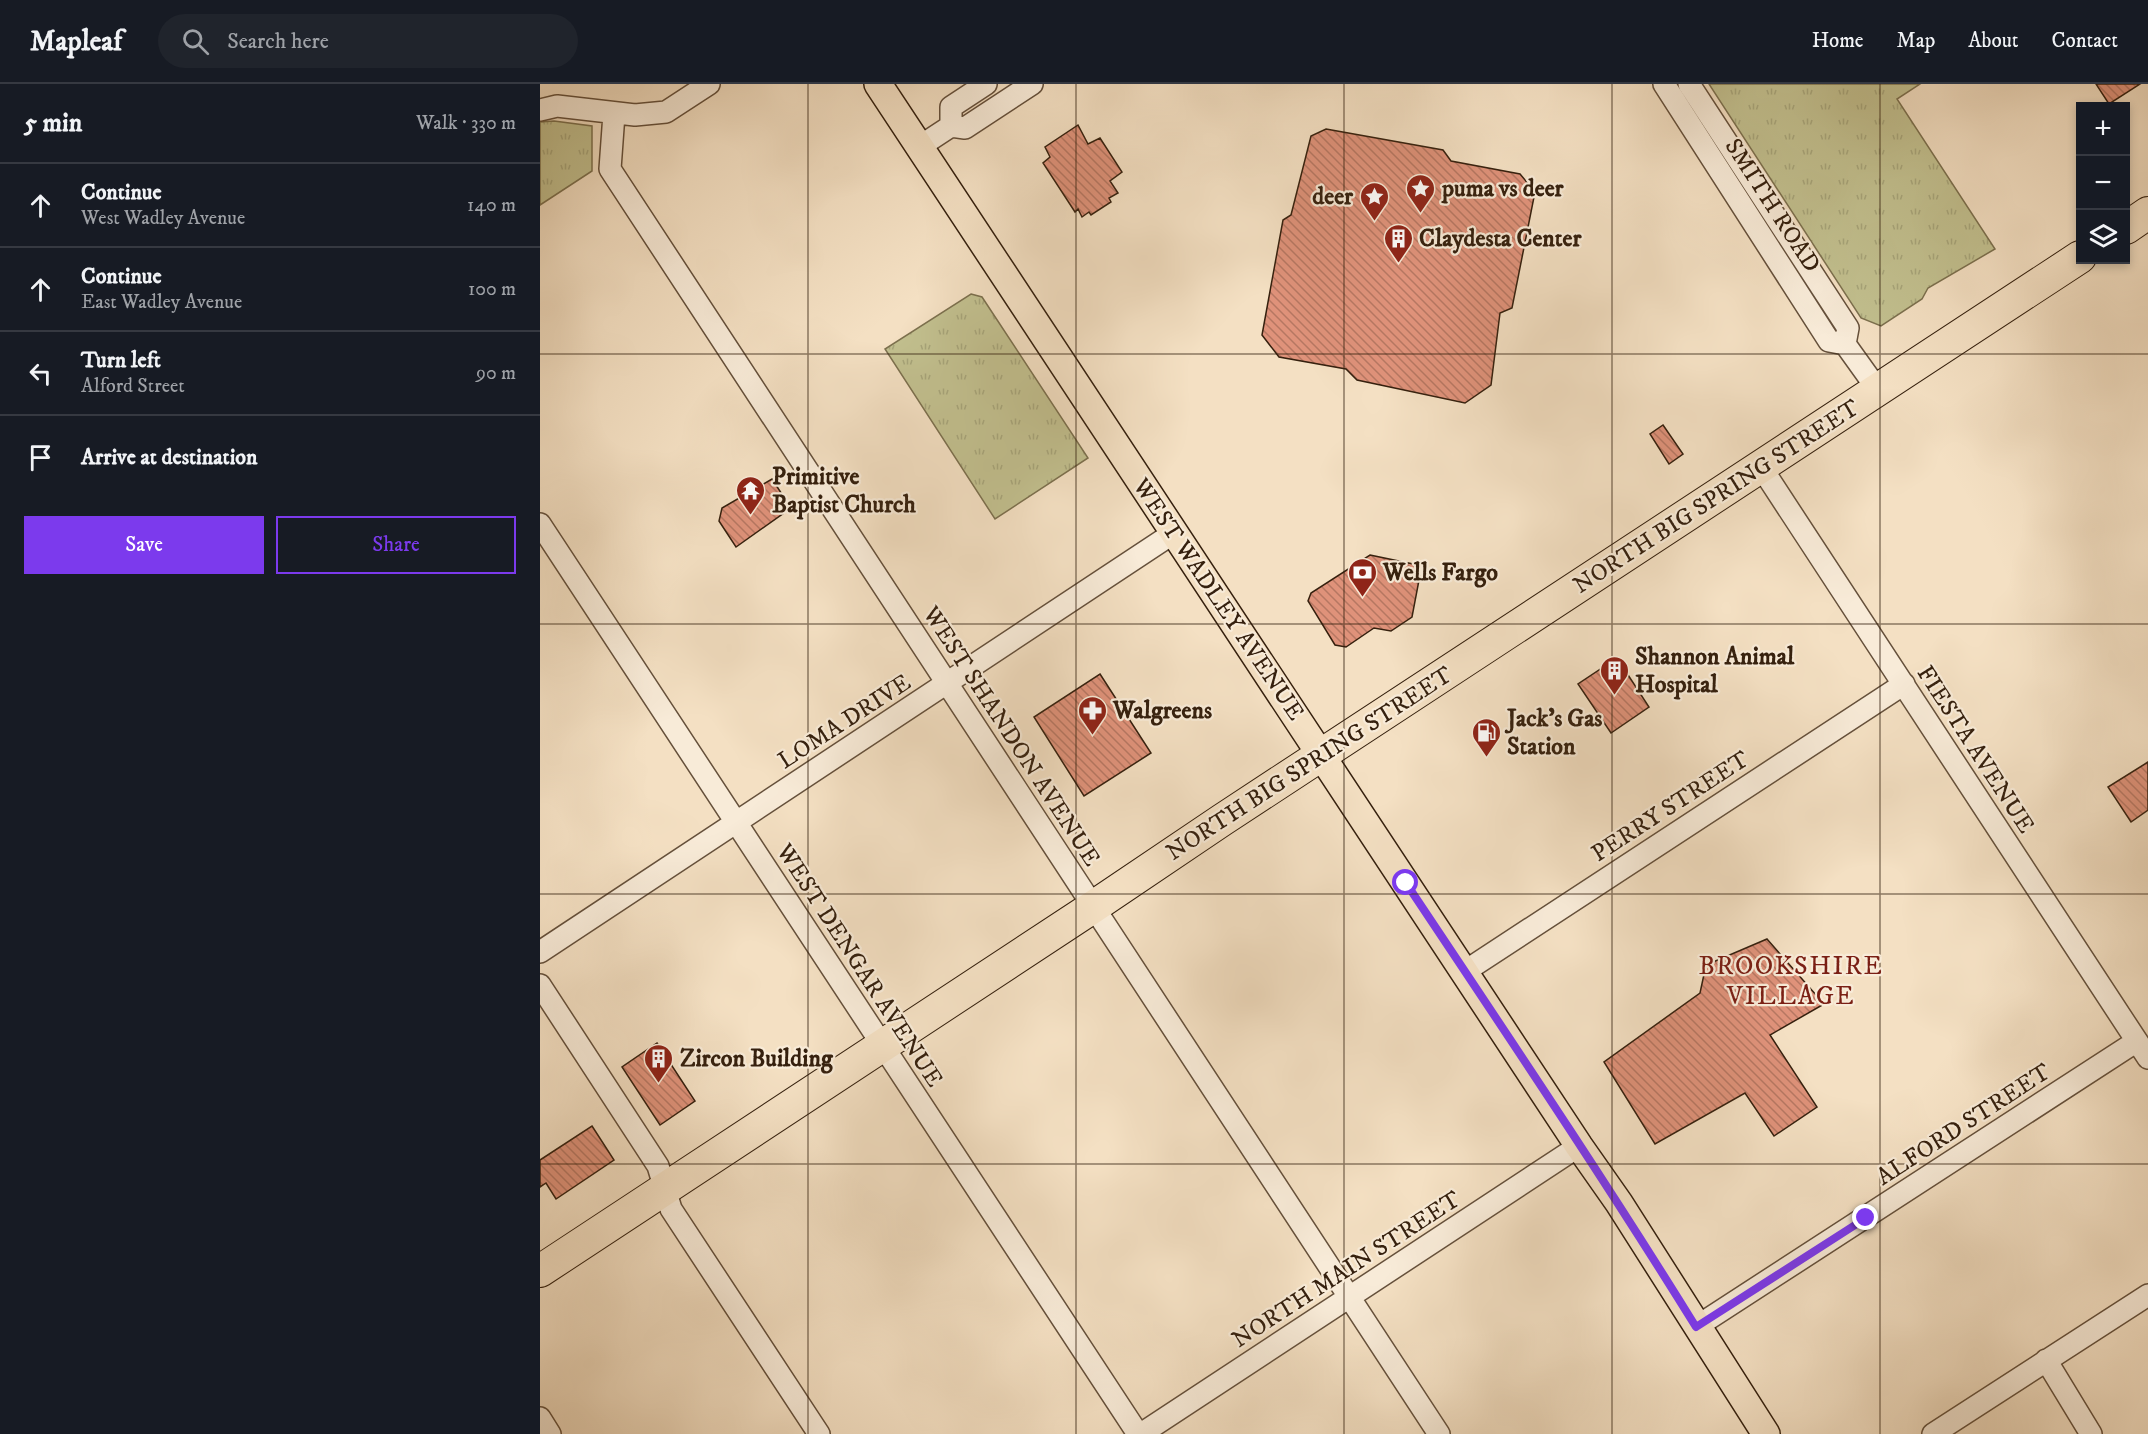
<!DOCTYPE html>
<meta charset="utf-8">
<style>
body{margin:0;font-family:"IM FELL DW Pica",serif;background:#20242c;color:#f1f3f6}
.controls{position:absolute;right:18px;top:18px;display:grid;overflow:hidden;border-radius:0px;box-shadow:0 3px 9px #0003}
.controls button{width:54px;height:54px;display:grid;place-items:center;padding:0;border:0;border-bottom:2px solid #363941;background:#171b24;color:#f1f3f6;font:30px sans-serif}
.stop{position:absolute;width:18px;height:18px;margin:-14px;border:4px solid #7c3aed;border-radius:50%;background:#fff}
.stop.end{background:#7c3aed;border-color:#fff;box-shadow:0 2px 6px #0008}
.list{margin:0;padding:0;list-style:none}
h2{display:flex;justify-content:space-between;align-items:center;height:78px;margin:0;padding:0 24px;font-size:26px}
h2 small{font-size:20px;font-weight:400;color:#9ea1a6}
.list li{display:grid;grid-template-columns:39px 1fr auto;gap:18px;align-items:center;box-sizing:border-box;height:84px;padding:0 24px;border-top:2px solid #363941}
.list b{display:block;font-size:22px;white-space:nowrap}
.list p{margin:0;font-size:20px;white-space:nowrap;color:#9ea1a6}
.list em{font-size:20px;font-style:normal;color:#9ea1a6}
.actions{display:flex;gap:12px;padding:18px 24px}
.actions a{flex:1;padding:14px 0;border:2px solid #7c3aed;border-radius:0px;text-align:center;font-size:21px;color:#7c3aed}
.actions .main{background:#7c3aed;color:#fff}
.icon{flex:none;width:33px;height:33px;fill:none;stroke:currentColor;stroke-width:2;stroke-linecap:round;stroke-linejoin:round}
.map{position:relative;flex:none;width:1608px;height:1350px;overflow:hidden}
header{display:flex;align-items:center;gap:36px;box-sizing:border-box;height:84px;padding:0 30px;background:#171b24;border-bottom:2px solid #363941}
header strong{font-size:28px}
nav{display:flex;gap:33px;margin-inline-start:auto;font-size:21px}
.search{width:420px;height:54px;background:#20242c;display:flex;align-items:center;gap:15px;box-sizing:border-box;padding:0 21px;border-radius:33px;color:#9ea1a6;font-size:22px}
main{display:flex}
aside{flex:1;background:#171b24}
.map>svg:first-child{display:block}
</style>
<header>
<strong>Mapleaf</strong>
<div class="search"><svg class="icon" aria-label="search" viewBox="0 0 24 24"><circle cx="10" cy="10" r="6"/><path d="M15 15l6 6"/></svg>Search here</div>
<nav><a>Home</a><a>Map</a><a>About</a><a>Contact</a></nav>
</header>
<main>
<aside>
<h2>5 min<small>Walk · 330 m</small></h2>
<ul class="list">
<li><svg class="icon" aria-label="ahead" viewBox="0 0 24 24"><path d="M12 20V5M6 11l6-6 6 6"/></svg><div><b>Continue</b><p>West Wadley Avenue</p></div><em>140 m</em></li>
<li><svg class="icon" aria-label="ahead" viewBox="0 0 24 24"><path d="M12 20V5M6 11l6-6 6 6"/></svg><div><b>Continue</b><p>East Wadley Avenue</p></div><em>100 m</em></li>
<li><svg class="icon" aria-label="left" viewBox="0 0 24 24"><path d="M17 20v-9H6M10 6l-5 5 5 5"/></svg><div><b>Turn left</b><p>Alford Street</p></div><em>90 m</em></li>
<li><svg class="icon" aria-label="arrive" viewBox="0 0 24 24"><path d="M6 21V4h12l-3 4 3 4H6"/></svg><div><b>Arrive at destination</b></div></li>
</ul>
<div class="actions"><a class="main">Save</a><a>Share</a></div>
</aside>
<div class="map">
<svg width="1608" height="1350" viewBox="0 0 1608 1350">
<defs>
<pattern id="grass-tufts" width="24" height="20" patternUnits="userSpaceOnUse" patternTransform="scale(1.5)"><rect width="24" height="20" fill="#c2c08f"/><path d="M3 7l-1-3M5 7V3M7 7l1-3M15 17l-1-3M17 17v-4M19 17l1-3" fill="none" stroke="#a7a57a"/></pattern>
<pattern id="building-back-hatch" width="6" height="6" patternUnits="userSpaceOnUse" patternTransform="scale(1.5)"><rect width="6" height="6" fill="#df927a"/><path d="M-1 5l2 2M0 0l6 6M5-1l2 2" fill="none" stroke="#b67762"/></pattern>
</defs>
<rect width="100%" height="100%" fill="#f4e0c3"/>
<filter id="stains"><feTurbulence type="fractalNoise" baseFrequency=".00333" numOctaves="4"/><feColorMatrix values="0 0 0 0 .2 0 0 0 0 .09 0 0 0 0 .02 0 0 0 .5 -.17"/></filter>
<radialGradient id="worn" r=".72"><stop offset=".6" stop-color="#630" stop-opacity="0"/><stop offset="1" stop-color="#630" stop-opacity=".3"/></radialGradient>
<path fill="url(#grass-tufts)" stroke="#7c704e" stroke-width="1.5" d="M1169,0H1380L1357,15L1455,165L1388,204L1382,215L1341,242L1321,234Z
M14,37L52,42V87L0,121V38Z
M431,210L442,213L548,374L455,435L345,265Z"/>
<path fill="url(#building-back-hatch)" stroke="#35200e" stroke-width="1.5" d="M1556,0H1600L1569,20Z
M538,41L548,60L560,54L582,88L570,97L578,109L569,114L571,118L551,131L549,128L542,133L538,125L535,128L503,79L510,73L505,63Z
M786,45L903,66L911,77L980,90L995,108L972,224L960,229L951,301L925,319L817,296L806,285L739,273L722,251L743,136L751,131L771,52Z
M1123,341L1143,370L1129,380L1110,350Z
M232,395L251,424L196,463L179,437L182,424Z
M830,471L873,480L880,491L872,533L851,547L834,544L806,563L795,561L768,517L771,509Z
M1077,574L1109,623L1071,649L1038,600Z
M560,590L611,669L544,712L494,633Z
M1608,678V726L1591,738L1568,703Z
M1227,855L1284,920L1230,951L1277,1023L1234,1052L1205,1009L1115,1060L1064,978L1160,909L1166,881Z
M117,959L155,1017L120,1041L82,983Z
M52,1042L74,1076L16,1115L6,1099L0,1103V1076Z"/>
<g fill="none" stroke-linecap="round" stroke-linejoin="round">
<defs>
<path id="minor" d="M1124,0L1289,257L1305,260L1338,306
M1149,0L1308,244L1305,260
M0,26L17,22L95,31L126,28L169,0
M74,30L70,85L899,1350
M411,42V23L446,0
M379,63L411,42L425,44L492,0
M1221,383L1608,974
M0,440L598,1350
M0,868L635,448
M924,888L1364,600
M0,901L118,1082L131,1125L279,1350
M1156,1243L1597,957
M1506,1276L1551,1350
M0,1334L10,1350
M601,1350L1039,1062
M1393,1350L1608,1211"/>
<path id="major" d="M338,0L1039,1062L1079,1119L1226,1350"/>
<path id="highway" d="M1586,144L1608,129
M0,1187L553,823L682,736L1540,173"/>
</defs>
<use href="#minor" stroke="#65503b" stroke-width="24"/>
<use href="#major" stroke="#35200e" stroke-width="30"/>
<use href="#highway" stroke="#35200e" stroke-width="34"/>
<use href="#minor" stroke="#f8ebd8" stroke-width="21"/>
<use href="#major" stroke="#f4e0c3" stroke-width="27"/>
<use href="#highway" stroke="#f4e0c3" stroke-width="32"/>
</g>
<g fill="none" stroke-linecap="round" stroke-linejoin="round">
<path stroke="#7c3aed" stroke-width="8" d="M866,799C964,946 1063,1093 1156,1243L1326,1134"/>
</g>
<path fill="none" stroke="#35200e" stroke-width="1.5" stroke-opacity="0.55" d="M268,0V1350M536,0V1350M804,0V1350M1072,0V1350M1340,0V1350M0,270H1608M0,540H1608M0,810H1608M0,1080H1608"/>
<defs>
<symbol id="sight-pin" viewBox="-11 -11 22 30"><path d="M0 17L-7.5 6A9.5 9.5 0 1 1 7.5 6Z" fill="#8f2418" stroke="#f8ebd8"/><path d="M0-6L1.8-2.2L6-1.7L2.9 1.2L3.7 5.4L0 3.3L-3.7 5.4L-2.9 1.2L-6-1.7L-1.8-2.2Z" fill="#fff"/></symbol>
<symbol id="building-pin" viewBox="-11 -11 22 30"><path d="M0 17L-7.5 6A9.5 9.5 0 1 1 7.5 6Z" fill="#8f2418" stroke="#f8ebd8"/><path d="M-4-6H4V6H1V3H-1V6H-4ZM-2.5-4.3h1.7v1.8h-1.7ZM.8-4.3h1.7v1.8H.8ZM-2.5-1h1.7V.8h-1.7ZM.8-1h1.7V.8H.8Z" fill="#fff"/></symbol>
<symbol id="temple-pin" viewBox="-11 -11 22 30"><path d="M0 17L-7.5 6A9.5 9.5 0 1 1 7.5 6Z" fill="#8f2418" stroke="#f8ebd8"/><path d="M0-6L5-2H3V0L6.5 2.5H4V6H1.5V3h-3V6H-4V2.5H-6.5L-3 0V-2H-5Z" fill="#fff"/></symbol>
<symbol id="bank-pin" viewBox="-11 -11 22 30"><path d="M0 17L-7.5 6A9.5 9.5 0 1 1 7.5 6Z" fill="#8f2418" stroke="#f8ebd8"/><path d="M-6-4H6V4H-6ZM0-2.3a2.3 2.3 0 1 0 0 4.6a2.3 2.3 0 1 0 0-4.6Z" fill="#fff"/></symbol>
<symbol id="pharmacy-pin" viewBox="-11 -11 22 30"><path d="M0 17L-7.5 6A9.5 9.5 0 1 1 7.5 6Z" fill="#8f2418" stroke="#f8ebd8"/><path d="M-2-6h4v4h4v4h-4v4h-4v-4h-4v-4h4Z" fill="#fff"/></symbol>
<symbol id="fuel-pin" viewBox="-11 -11 22 30"><path d="M0 17L-7.5 6A9.5 9.5 0 1 1 7.5 6Z" fill="#8f2418" stroke="#f8ebd8"/><path d="M-5.5-6h7V0h2V4h1.3V-2.5L3-4.5l.8-.8L6-3V5H2.5V1h-1V6h-7ZM-4.2-4.7v3.2H.2V-4.7Z" fill="#fff"/></symbol>
</defs>
<g fill-rule="evenodd">
<use href="#sight-pin" x="864" y="88" width="33" height="45"/>
<use href="#sight-pin" x="818" y="96" width="33" height="45"/>
<use href="#building-pin" x="842" y="138" width="33" height="45"/>
<use href="#temple-pin" x="194" y="390" width="33" height="45"/>
<use href="#bank-pin" x="806" y="472" width="33" height="45"/>
<use href="#building-pin" x="1058" y="570" width="33" height="45"/>
<use href="#pharmacy-pin" x="536" y="610" width="33" height="45"/>
<use href="#fuel-pin" x="930" y="632" width="33" height="45"/>
<use href="#building-pin" x="102" y="958" width="33" height="45"/>
</g>
<g text-anchor="middle" stroke-width="4.5" stroke-linejoin="round" paint-order="stroke">
<g font-size="24" font-weight="bold" fill="#35200e" stroke="#f8ebd8" text-anchor="start">
<text x="902" y="112">puma vs deer</text>
<text x="813" y="120" text-anchor="end">deer</text>
<text x="879" y="162">Claydesta Center</text>
<text x="232" y="400">Primitive<tspan x="232" dy="28">Baptist Church</tspan></text>
<text x="843" y="496">Wells Fargo</text>
<text x="1095" y="580">Shannon Animal<tspan x="1095" dy="28">Hospital</tspan></text>
<text x="573" y="634">Walgreens</text>
<text x="967" y="642">Jack's Gas<tspan x="967" dy="28">Station</tspan></text>
<text x="140" y="982">Zircon Building</text>
</g>
<g font-size="24" fill="#35200e" stroke="#f8ebd8">
<text transform="translate(1233 121) rotate(57)" y="8">SMITH ROAD</text>
<text transform="translate(1176 412) rotate(-33)" y="8">NORTH BIG SPRING STREET</text>
<text transform="translate(679 515) rotate(56)" y="8">WEST WADLEY AVENUE</text>
<text transform="translate(304 637) rotate(-33)" y="8">LOMA DRIVE</text>
<text transform="translate(472 652) rotate(57)" y="8">WEST SHANDON AVENUE</text>
<text transform="translate(1436 665) rotate(57)" y="8">FIESTA AVENUE</text>
<text transform="translate(769 679) rotate(-33)" y="8">NORTH BIG SPRING STREET</text>
<text transform="translate(1130 722) rotate(-33)" y="8">PERRY STREET</text>
<text transform="translate(320 881) rotate(57)" y="8">WEST DENGAR AVENUE</text>
<text transform="translate(1423 1040) rotate(-33)" y="8">ALFORD STREET</text>
<text transform="translate(806 1185) rotate(-33)" y="8">NORTH MAIN STREET</text>
</g>
<g font-size="26" letter-spacing="1.5" fill="#7a1f14" stroke="#f8ebd8">
<text x="1251" y="890">BROOKSHIRE<tspan x="1251" dy="30">VILLAGE</tspan></text>
</g>
</g>
<rect width="100%" height="100%" filter="url(#stains)"/>
<rect width="100%" height="100%" fill="url(#worn)"/>
</svg>
<div class="controls">
<button>+</button>
<button>−</button>
<button><svg class="icon" aria-label="layers" viewBox="0 0 24 24"><path d="M12 4l9 5-9 5-9-5zM3 14l9 5 9-5"/></svg></button>
</div>
<div class="stop" style="left:866px;top:799px"></div>
<div class="stop end" style="left:1326px;top:1134px"></div>
</div>
</main>
